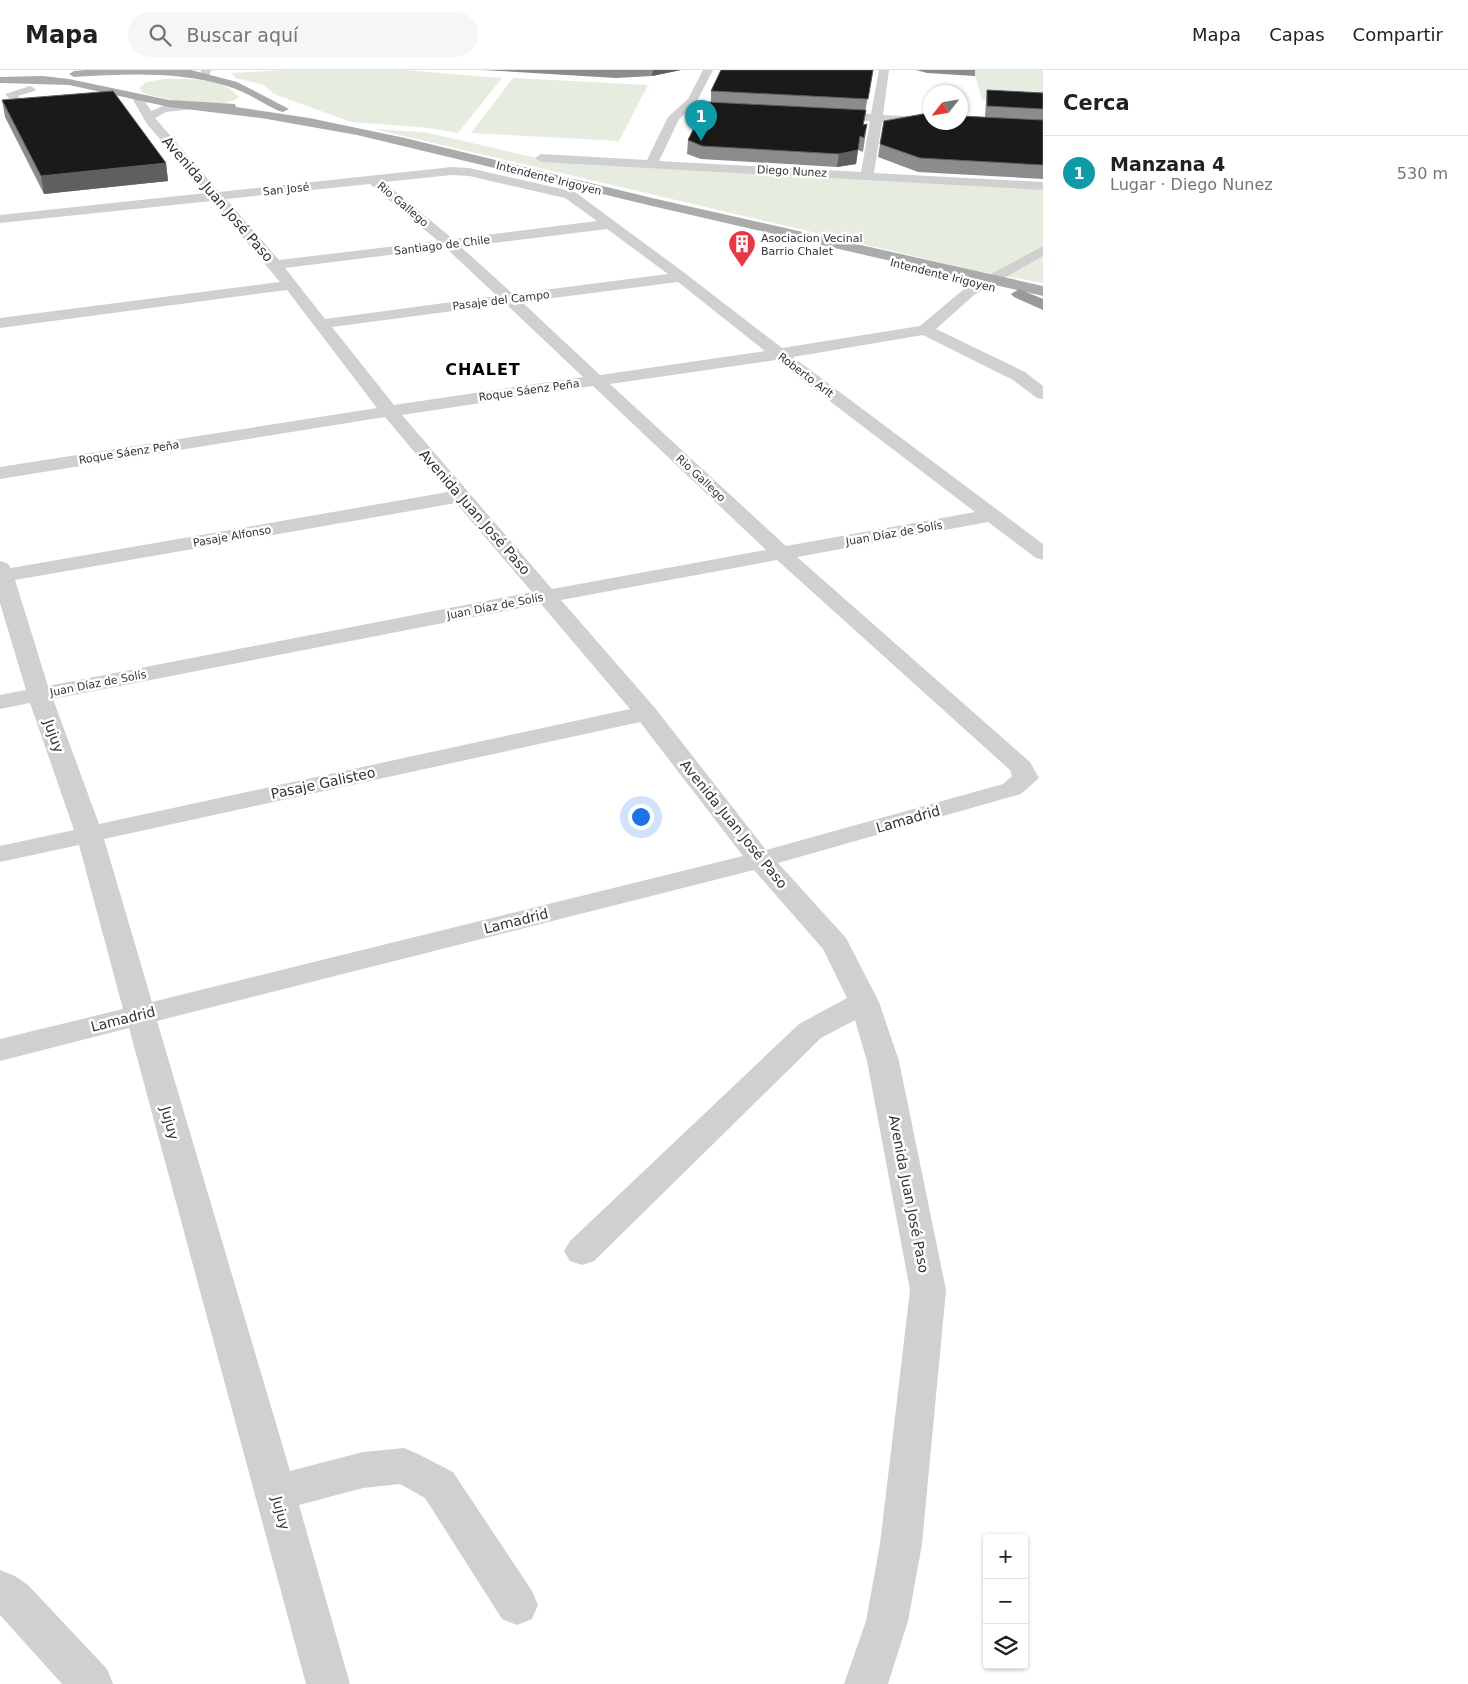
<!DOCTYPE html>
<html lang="es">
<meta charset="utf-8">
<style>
body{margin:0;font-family:"DejaVu Sans",sans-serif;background:#f6f6f6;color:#202124}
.controls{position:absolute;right:15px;bottom:15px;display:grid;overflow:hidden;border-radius:5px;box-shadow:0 1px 4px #0004}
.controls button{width:45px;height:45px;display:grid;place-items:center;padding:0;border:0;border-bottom:1px solid #e0e0e0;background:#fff;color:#202124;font:25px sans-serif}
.compass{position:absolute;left:923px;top:15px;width:45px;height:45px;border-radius:50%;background:#fff;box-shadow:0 1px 4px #0004;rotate:239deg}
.you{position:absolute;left:640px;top:746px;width:18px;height:18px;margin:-12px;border:4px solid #fff;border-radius:50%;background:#1a73e8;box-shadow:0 0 0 8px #1a73e833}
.badge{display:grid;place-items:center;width:32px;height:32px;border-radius:50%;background:#e63946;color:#fff;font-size:16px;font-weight:700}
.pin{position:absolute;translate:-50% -41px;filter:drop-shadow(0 1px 2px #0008)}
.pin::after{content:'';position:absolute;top:26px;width:18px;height:15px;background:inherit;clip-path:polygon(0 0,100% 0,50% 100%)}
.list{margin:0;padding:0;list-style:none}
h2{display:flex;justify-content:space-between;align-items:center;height:65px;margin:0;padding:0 20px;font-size:21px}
h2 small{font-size:16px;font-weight:400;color:#757577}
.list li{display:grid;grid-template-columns:32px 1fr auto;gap:15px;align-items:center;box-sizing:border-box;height:75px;padding:0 20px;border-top:1px solid #e0e0e0}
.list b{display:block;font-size:19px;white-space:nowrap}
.list p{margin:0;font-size:16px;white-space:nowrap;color:#757577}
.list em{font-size:16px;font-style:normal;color:#757577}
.icon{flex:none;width:28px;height:28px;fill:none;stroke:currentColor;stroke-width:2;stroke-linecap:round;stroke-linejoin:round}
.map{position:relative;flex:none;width:1043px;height:1614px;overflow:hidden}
header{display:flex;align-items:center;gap:30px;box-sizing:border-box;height:70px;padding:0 25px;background:#fff;border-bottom:1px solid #e0e0e0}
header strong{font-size:24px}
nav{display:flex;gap:28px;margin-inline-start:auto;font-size:18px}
.search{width:350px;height:45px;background:#f6f6f6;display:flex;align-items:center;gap:12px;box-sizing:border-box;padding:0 18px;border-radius:28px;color:#757577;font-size:19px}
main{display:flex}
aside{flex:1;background:#fff}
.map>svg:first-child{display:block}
</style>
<header>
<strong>Mapa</strong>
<div class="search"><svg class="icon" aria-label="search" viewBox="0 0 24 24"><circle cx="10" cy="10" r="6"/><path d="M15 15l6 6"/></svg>Buscar aquí</div>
<nav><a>Mapa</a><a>Capas</a><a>Compartir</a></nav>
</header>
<main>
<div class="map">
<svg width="1043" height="1614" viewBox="0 0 1043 1614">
<rect width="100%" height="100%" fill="#fff"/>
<path fill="#e6ecdf" d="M285,0H404L502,8L458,63L429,58L351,52L274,24L262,14L235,8L232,3Z
M931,0H1043V34L982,30L974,2Z
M513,8L648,15L619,71L471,63Z
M164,9C187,9 223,7 239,27C222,42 163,29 143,23L139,18L146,12Z
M374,59L424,62L541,89L1043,119V213L977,201Z"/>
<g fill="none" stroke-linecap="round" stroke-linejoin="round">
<path fill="#d0d0d0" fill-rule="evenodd" d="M201,0H211L209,8H201Z
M703,0H713L695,35L739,37L745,41L739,45L687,42L679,49L659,91L861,102L870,51L827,49L821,45L827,41L871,44L879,0H889L883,45L931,47V52H936L931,55L882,52L874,103L1043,112V120L541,92L535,88L541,84L647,90L668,47L688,29Z
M30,16L36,19L34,21L18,26L26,35L52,36V40H19L5,24Z
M138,25L142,26L151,41L163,36L193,35V39L166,42L155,48L219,122L452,97L469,98L575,122L686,204L782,278L920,256L964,219L1043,176V186L974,225L936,259L1025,302L1043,316V329L1037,328L1013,310L923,265L793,287L1043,474V490L1036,488L988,452L797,487L1030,692L1039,708L1021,724L778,793L846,868L879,932L899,991L946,1220L922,1474L908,1551L888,1614H844L866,1551L880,1474L910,1220L867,991L855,950L821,968L594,1191L582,1195L570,1191L564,1181L570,1171L799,954L847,928L823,879L754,800L157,951L290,1401L363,1382L404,1378L418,1384L453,1402L532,1521L538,1535L532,1549L517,1555L502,1549L425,1428L400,1414L363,1418L299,1435L350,1614H306L129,958L0,991V969L123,939L79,775L0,792V776L74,760L30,633L0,639V625L26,620L0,533V491L7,493L11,498L448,422L385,347L0,409V397L377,338L287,220L0,258V248L280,212L212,131L0,153V145L206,123L147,54L132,28ZM452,105L469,106L565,128L597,151L453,169L384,112ZM370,114L438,171L279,190L226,129ZM607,159L668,204L513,224L461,177ZM446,178L497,226L325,249L285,198ZM678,212L765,281L600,305L522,232ZM506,234L583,307L394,335L332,257ZM776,290L975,442L786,476L610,314ZM593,316L766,480L552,519L402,345ZM456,433L532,522L48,616L15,510ZM777,490L1010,700L1012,706L1003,714L766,780L655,638L561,530ZM541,534L630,639L99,754L53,629ZM640,652L743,786L152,932L104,769Z
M0,1500L15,1506L28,1515L107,1599L113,1614H62L0,1545Z"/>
<path fill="#ababab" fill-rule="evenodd" d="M87,0H191L237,12L289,39L283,42L279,41C262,33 245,21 227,16C179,1 124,4 74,7L69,4L74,1Z
M43,6L69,9L169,30L235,34L236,37L309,48L405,68L652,128L1043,216V226L652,136L357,65L261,48L169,37L69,15L0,13V7Z"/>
<path fill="#9a9a9a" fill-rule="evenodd" d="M1019,219L1043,229V240L1014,227L1011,224Z"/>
</g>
<path fill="#8c8c8c" d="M483,0H681L652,6L616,8Z
M721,0H873L865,42L864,54H867L863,82L858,80L856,94L837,97L701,89L687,84L688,70L711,32V21Z
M916,0H975V6L927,3Z
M987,20L1043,23V109L918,102L878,87L880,74L985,47L986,32Z
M2,30L166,93L168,111L44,124L5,47Z"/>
<path fill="#5f5f5f" d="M653,0H681L652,6Z
M860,66L856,94L837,97L839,84Z
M166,93L168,111L44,124L41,106Z"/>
<path fill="#1a1a1a" stroke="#5f5f5f" d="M721,0H873L868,29L711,21Z
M987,20L1043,23V39L987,36Z
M113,21L166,93L41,106L2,30Z
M707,32L866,40L863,55L867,54L864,68L860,66L858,80L839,84L702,76L688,70Z
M923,44H930V52H960V46L1043,50V95L920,88L880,74L884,51Z"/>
<defs>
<symbol id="building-pin" viewBox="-11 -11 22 30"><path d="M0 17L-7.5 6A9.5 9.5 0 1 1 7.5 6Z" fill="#e63946" stroke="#fff"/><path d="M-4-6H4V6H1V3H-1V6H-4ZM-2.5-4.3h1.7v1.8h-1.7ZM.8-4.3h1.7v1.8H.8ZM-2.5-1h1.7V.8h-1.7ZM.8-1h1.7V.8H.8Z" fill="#fff"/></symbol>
</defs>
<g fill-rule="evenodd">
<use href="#building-pin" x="726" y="158" width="32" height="43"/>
</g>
<g text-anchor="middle" stroke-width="5" stroke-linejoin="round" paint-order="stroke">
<g font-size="11" fill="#333" stroke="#fff">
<text transform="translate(792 101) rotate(3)" y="4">Diego Nunez</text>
<text transform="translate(549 108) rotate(14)" y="4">Intendente Irigoyen</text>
<text transform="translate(286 119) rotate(-6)" y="4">San José</text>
<text transform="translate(403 134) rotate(40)" y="4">Rio Gallego</text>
<text transform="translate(442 175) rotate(-7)" y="4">Santiago de Chile</text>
<text transform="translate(943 205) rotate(14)" y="4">Intendente Irigoyen</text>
<text transform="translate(501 230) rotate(-7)" y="4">Pasaje del Campo</text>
<text transform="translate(806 305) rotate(37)" y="4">Roberto Arlt</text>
<text transform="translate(529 320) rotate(-8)" y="4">Roque Sáenz Peña</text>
<text transform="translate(129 382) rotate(-9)" y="4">Roque Sáenz Peña</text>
<text transform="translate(701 408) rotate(43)" y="4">Rio Gallego</text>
<text transform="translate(894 463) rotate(-10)" y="4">Juan Díaz de Solís</text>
<text transform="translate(232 466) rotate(-10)" y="4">Pasaje Alfonso</text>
<text transform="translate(495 536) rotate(-11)" y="4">Juan Díaz de Solís</text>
<text transform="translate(98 613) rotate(-11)" y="4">Juan Díaz de Solís</text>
</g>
<g font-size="11" fill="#333" stroke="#fff" text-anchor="start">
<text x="761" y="172">Asociacion Vecinal<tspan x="761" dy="13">Barrio Chalet</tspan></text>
</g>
<g font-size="14" fill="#333" stroke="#fff">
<text transform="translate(218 129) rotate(49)" y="5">Avenida Juan José Paso</text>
<text transform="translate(475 442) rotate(49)" y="5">Avenida Juan José Paso</text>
<text transform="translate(54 666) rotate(70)" y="5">Jujuy</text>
<text transform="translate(323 713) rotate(-12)" y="5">Pasaje Galisteo</text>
<text transform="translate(908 749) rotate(-16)" y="5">Lamadrid</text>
<text transform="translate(734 754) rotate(51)" y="5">Avenida Juan José Paso</text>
<text transform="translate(516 851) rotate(-14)" y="5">Lamadrid</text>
<text transform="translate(123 949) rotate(-14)" y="5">Lamadrid</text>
<text transform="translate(170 1053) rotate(74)" y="5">Jujuy</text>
<text transform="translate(909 1124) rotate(79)" y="5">Avenida Juan José Paso</text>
<text transform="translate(281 1443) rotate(75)" y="5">Jujuy</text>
</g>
<g font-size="16" font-weight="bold" letter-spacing="1" fill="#000" stroke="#fff">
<text x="483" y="305">CHALET</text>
</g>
</g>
</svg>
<div class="controls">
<button>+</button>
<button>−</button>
<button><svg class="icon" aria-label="layers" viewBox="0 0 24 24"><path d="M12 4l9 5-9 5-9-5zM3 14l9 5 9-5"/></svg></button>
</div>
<svg class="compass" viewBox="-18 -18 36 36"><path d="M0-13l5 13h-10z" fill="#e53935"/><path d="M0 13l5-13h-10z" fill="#757577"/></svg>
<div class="you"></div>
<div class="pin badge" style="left:701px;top:71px;background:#0f9aa8">1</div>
</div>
<aside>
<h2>Cerca<small></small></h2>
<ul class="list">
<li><span class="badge" style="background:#0f9aa8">1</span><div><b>Manzana 4</b><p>Lugar · Diego Nunez</p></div><em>530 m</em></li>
</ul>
</aside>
</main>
